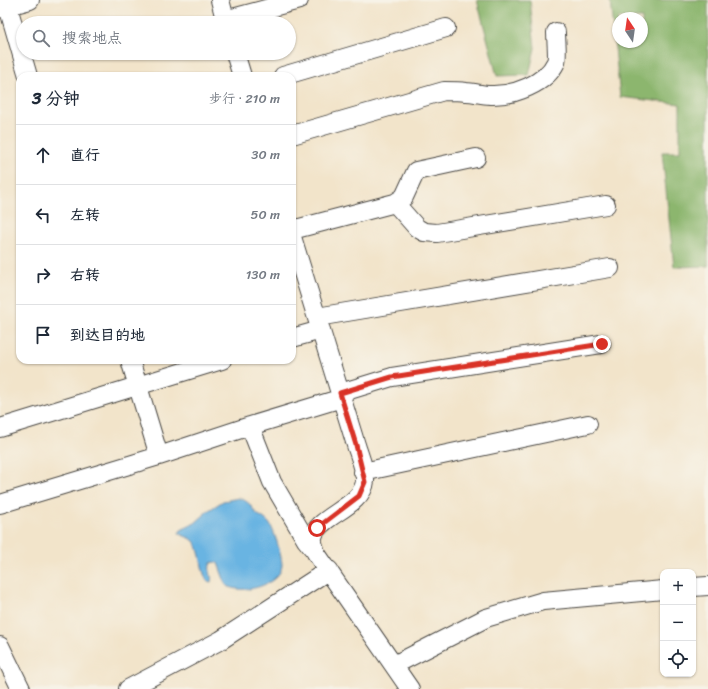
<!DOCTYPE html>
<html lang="zh">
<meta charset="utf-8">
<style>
body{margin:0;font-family:Sriracha,"LXGW WenKai TC",sans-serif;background:#f2f2f3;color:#1f2937}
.controls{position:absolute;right:12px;bottom:12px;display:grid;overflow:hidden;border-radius:8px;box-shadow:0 1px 3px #0004}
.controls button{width:36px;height:36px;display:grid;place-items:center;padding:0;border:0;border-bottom:1px solid #e0e1e3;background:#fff;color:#1f2937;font:20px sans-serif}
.compass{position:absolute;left:612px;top:12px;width:36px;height:36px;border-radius:50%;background:#fff;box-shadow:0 1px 3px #0004;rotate:347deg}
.stop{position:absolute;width:12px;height:12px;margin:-9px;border:3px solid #d93025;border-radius:50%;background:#fff}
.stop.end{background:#d93025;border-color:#fff;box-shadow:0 1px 4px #0008}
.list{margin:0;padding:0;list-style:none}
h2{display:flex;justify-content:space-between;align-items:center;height:52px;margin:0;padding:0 16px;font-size:17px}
h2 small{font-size:13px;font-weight:400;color:#747a83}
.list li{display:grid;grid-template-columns:26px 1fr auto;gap:12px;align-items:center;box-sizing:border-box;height:60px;padding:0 16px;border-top:1px solid #e0e1e3}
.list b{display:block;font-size:15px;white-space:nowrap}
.list em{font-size:13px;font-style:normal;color:#747a83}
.icon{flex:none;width:22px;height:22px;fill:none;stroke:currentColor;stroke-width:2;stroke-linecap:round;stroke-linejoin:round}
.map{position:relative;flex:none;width:708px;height:689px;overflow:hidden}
.search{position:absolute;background:#fff;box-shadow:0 1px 3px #0004;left:16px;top:16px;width:280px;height:44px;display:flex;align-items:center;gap:10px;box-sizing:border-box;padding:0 14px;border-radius:22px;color:#747a83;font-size:15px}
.panel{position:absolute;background:#fff;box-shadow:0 1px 3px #0004;left:16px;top:72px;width:280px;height:292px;border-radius:12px}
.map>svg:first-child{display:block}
</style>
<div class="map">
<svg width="708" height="689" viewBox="0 0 708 689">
<rect width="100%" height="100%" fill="#f7f3e8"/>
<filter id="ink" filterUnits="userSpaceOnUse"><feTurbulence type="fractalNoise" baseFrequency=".025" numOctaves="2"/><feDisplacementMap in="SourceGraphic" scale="8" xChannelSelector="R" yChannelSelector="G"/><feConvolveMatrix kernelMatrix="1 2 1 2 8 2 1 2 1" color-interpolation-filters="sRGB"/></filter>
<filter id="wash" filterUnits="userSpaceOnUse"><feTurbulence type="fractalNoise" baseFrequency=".012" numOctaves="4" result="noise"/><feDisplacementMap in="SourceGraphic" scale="16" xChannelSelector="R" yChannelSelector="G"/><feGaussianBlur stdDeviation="0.9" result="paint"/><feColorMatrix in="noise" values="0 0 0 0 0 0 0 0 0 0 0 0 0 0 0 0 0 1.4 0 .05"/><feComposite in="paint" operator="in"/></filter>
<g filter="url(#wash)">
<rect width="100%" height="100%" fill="#f2e4ca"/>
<path fill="#8cb66e" stroke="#5c704c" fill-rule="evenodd" d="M477,0H530L535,48L529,75L497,76Z
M610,0H708V266L674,267L662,152H680V104L620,97ZM618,18H642V42H618Z"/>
<path fill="#69b4e2" stroke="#4a7086" d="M239,498C252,503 249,505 257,514C261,517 266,519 269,523C274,529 282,557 282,565C281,585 241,596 226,585L218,563L214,562L211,563C207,570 213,575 211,582L207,581C200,569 202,552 194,541C190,537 184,537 179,533L181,530L195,523L204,515L206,512L223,501Z"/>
</g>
<g filter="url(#ink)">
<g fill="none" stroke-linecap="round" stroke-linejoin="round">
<defs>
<path id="minor" d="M6,0L28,76
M220,0L226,23
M0,8L30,0
M225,20L299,0
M235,53L242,76
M283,76L446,28
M292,135L444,91C451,91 459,91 466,92C474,92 482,95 490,95C513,96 546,84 556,62C558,57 556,39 556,32
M395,203L404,197L416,171L476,158
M292,230L395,203L417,228L424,232L437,233L606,205
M292,237L356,445C359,455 366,471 365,481C363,507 315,517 313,538C312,543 315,548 316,553L410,689
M317,317L610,268
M292,338L321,330
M130,360L159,456
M340,393L392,377L601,344
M250,426L272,482L306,540L315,551
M0,428L222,360
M363,472L588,424
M0,504L159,456L250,426L342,398
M693,587L708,586
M0,646L21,689
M394,665L486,618L543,601L663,590
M128,689L221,640L329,570"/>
</defs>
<use href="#minor" stroke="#494743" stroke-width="20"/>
<use href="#minor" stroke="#fff" stroke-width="18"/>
</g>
</g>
<g fill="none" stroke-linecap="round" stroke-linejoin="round" filter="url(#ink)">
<path stroke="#d93025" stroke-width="5" d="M317,528L359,496L365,482L356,445L340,393L392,377L602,344"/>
</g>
</svg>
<div class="controls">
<button>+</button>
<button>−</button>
<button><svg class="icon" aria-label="locate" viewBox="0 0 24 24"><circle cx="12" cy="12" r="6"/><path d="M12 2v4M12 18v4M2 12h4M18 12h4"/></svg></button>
</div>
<svg class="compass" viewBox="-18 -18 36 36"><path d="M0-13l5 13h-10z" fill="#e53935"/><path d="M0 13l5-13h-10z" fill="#747a83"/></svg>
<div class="stop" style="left:317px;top:528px"></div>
<div class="stop end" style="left:602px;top:344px"></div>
<div class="search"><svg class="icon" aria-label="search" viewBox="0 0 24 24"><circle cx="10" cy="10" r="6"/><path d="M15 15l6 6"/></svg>搜索地点</div>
<section class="panel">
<h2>3 分钟<small>步行 · 210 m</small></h2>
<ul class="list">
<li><svg class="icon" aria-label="ahead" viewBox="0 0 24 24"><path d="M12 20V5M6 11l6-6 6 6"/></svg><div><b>直行</b></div><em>30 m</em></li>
<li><svg class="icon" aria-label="left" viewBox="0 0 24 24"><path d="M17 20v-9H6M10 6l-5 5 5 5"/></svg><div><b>左转</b></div><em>50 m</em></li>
<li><svg class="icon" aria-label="right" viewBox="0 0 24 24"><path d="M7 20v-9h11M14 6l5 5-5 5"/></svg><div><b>右转</b></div><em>130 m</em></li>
<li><svg class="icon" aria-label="arrive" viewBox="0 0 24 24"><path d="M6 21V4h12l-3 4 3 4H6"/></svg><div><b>到达目的地</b></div></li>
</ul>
</section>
</div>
